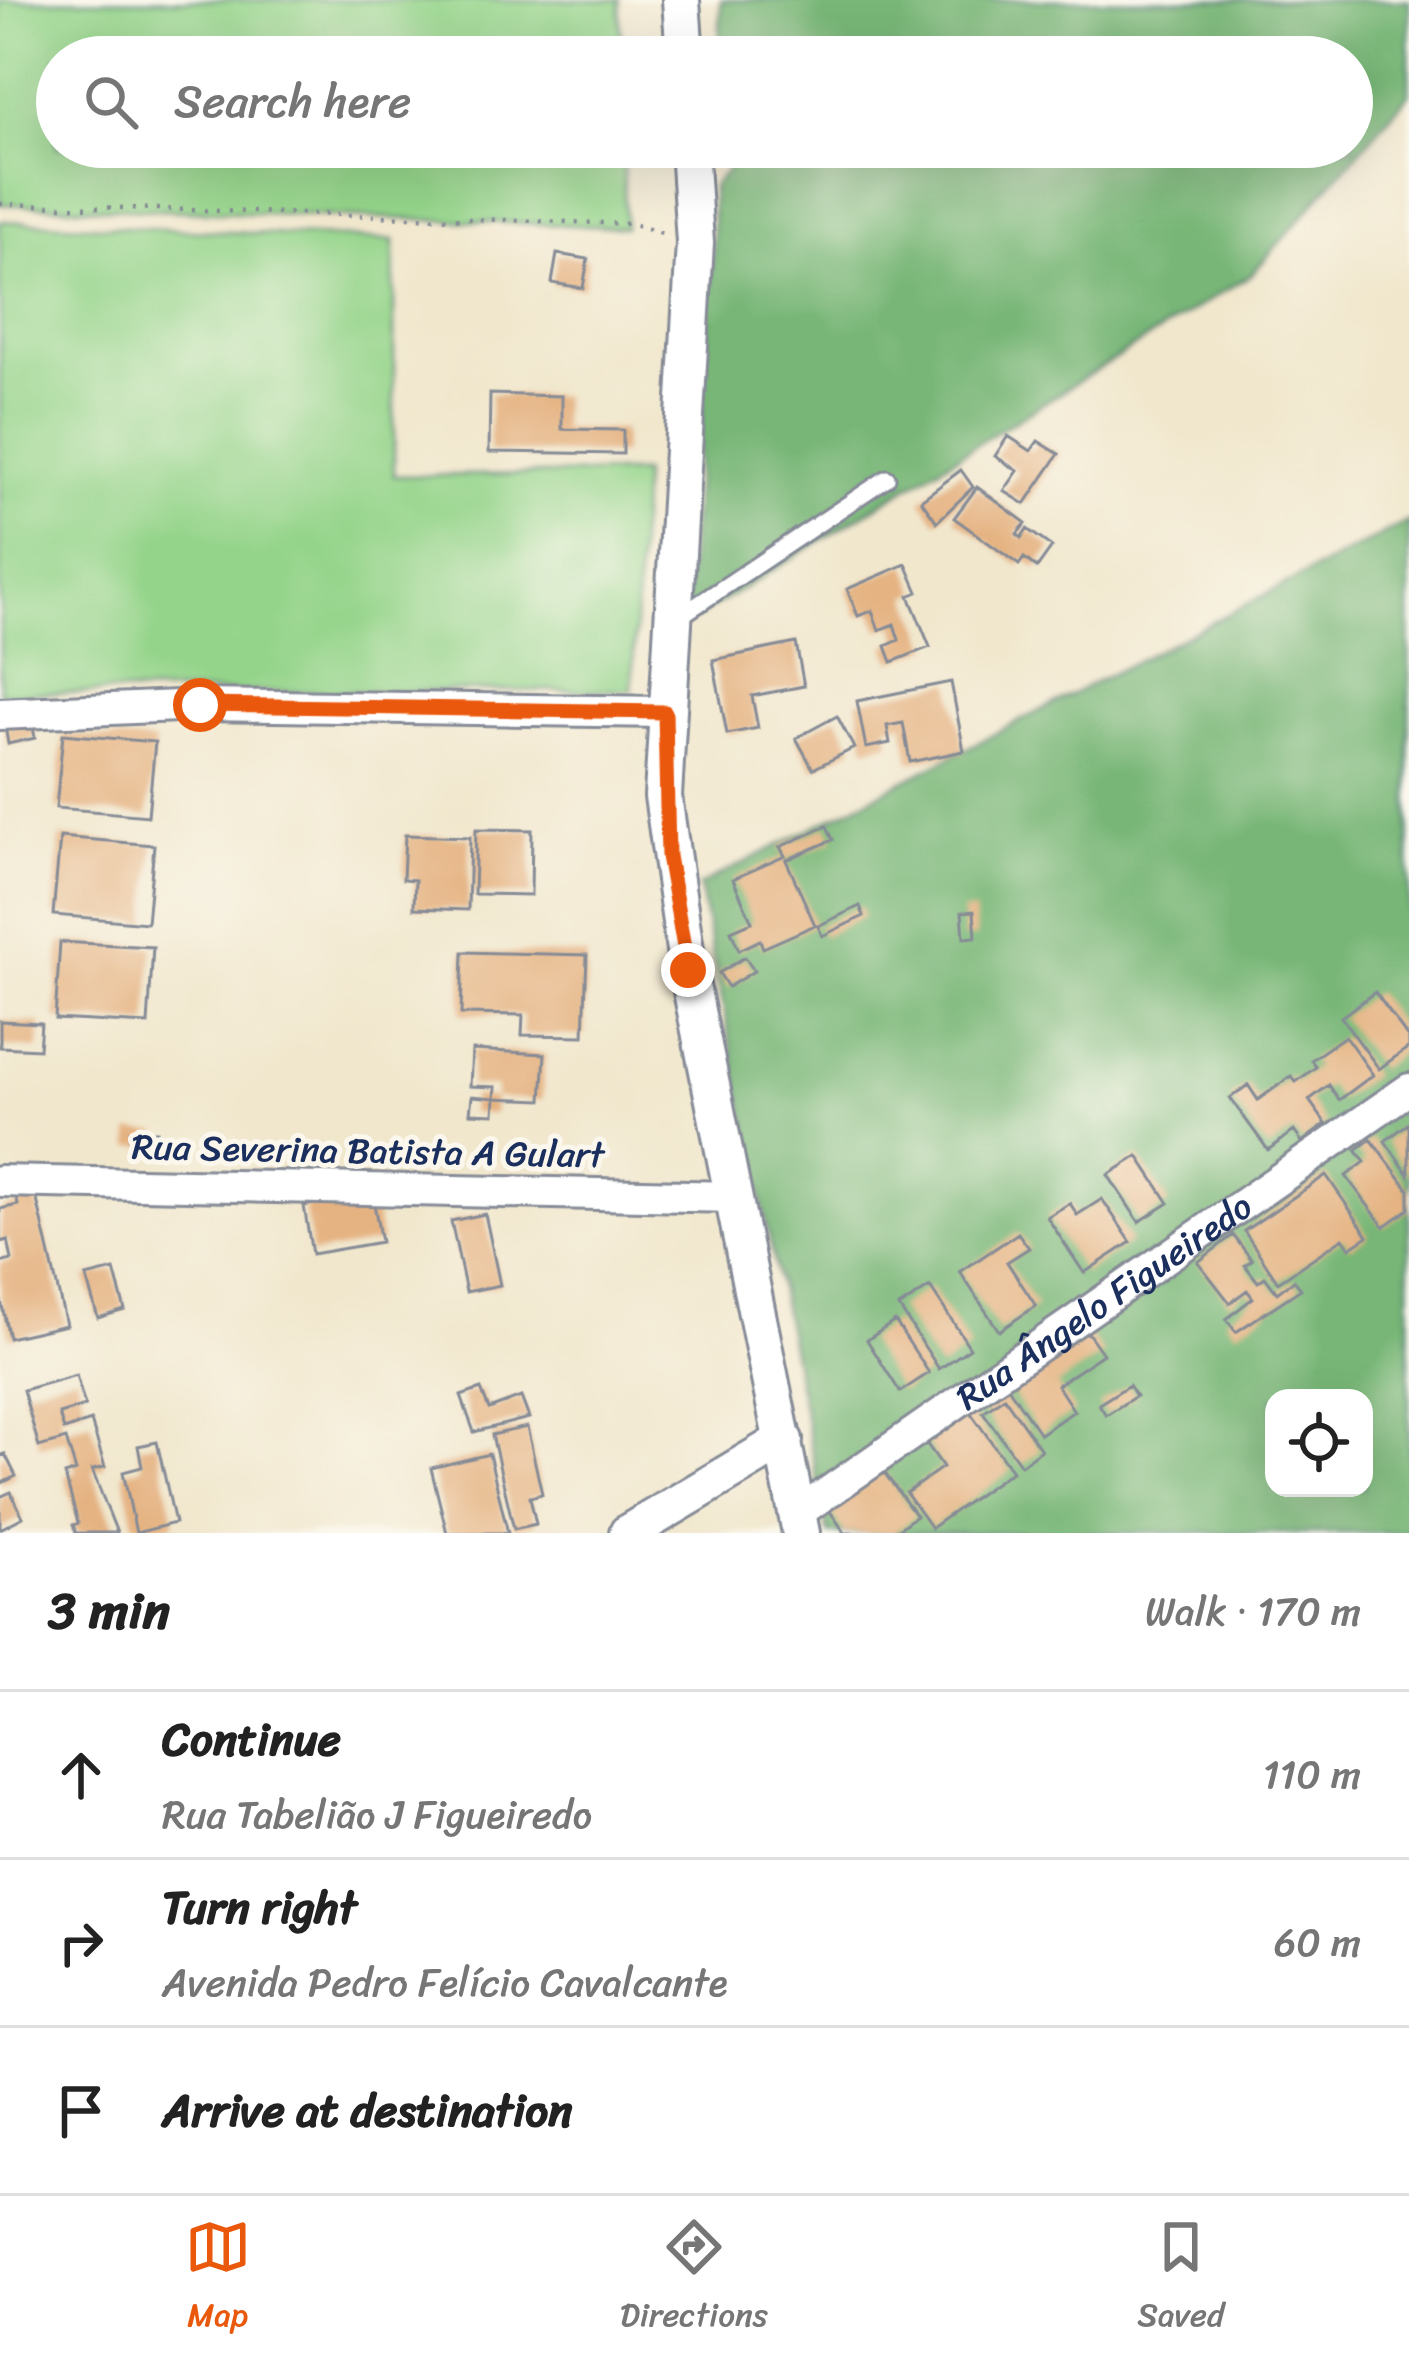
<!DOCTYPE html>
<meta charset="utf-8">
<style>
body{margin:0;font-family:Sriracha,sans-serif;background:#f6f6f6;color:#222}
.controls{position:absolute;right:36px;bottom:36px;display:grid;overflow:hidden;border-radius:24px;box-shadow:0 12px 48px #0002}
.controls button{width:108px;height:108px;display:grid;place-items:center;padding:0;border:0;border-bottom:3px solid #e0e0e0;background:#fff;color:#222;font:60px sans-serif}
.stop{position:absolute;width:36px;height:36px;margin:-27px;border:9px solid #ea580c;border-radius:50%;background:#fff}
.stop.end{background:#ea580c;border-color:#fff;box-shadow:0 3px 12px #0008}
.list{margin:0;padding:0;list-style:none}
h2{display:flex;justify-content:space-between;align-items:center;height:156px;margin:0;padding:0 48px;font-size:51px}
h2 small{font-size:39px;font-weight:400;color:#767676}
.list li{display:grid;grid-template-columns:78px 1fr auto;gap:36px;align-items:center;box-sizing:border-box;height:168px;padding:0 48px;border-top:3px solid #e0e0e0}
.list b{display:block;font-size:45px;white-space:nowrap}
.list p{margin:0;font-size:39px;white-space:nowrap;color:#767676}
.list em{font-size:39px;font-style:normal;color:#767676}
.icon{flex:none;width:66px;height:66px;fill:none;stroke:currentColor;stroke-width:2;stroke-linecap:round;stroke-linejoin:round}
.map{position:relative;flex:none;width:1409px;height:1533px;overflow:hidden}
.search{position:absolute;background:#fff;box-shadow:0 12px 48px #0002;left:36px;right:36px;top:36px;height:132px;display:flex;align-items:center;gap:30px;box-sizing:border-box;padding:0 42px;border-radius:66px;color:#767676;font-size:45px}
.sheet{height:660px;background:#fff}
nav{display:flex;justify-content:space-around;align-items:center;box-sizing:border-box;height:168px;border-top:3px solid #e0e0e0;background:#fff;font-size:33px;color:#767676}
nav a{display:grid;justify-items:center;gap:6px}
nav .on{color:#ea580c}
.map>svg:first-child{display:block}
</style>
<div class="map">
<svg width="1409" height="1533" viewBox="0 0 1409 1533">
<rect width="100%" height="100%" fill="#fbf7ec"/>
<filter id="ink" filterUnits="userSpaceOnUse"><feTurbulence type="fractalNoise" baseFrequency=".00833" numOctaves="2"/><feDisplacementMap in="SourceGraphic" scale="24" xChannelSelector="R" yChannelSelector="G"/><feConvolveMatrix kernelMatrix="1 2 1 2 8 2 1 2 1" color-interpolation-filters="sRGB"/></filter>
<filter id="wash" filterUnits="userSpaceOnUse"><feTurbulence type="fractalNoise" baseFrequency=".004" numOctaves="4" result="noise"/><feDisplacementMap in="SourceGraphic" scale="48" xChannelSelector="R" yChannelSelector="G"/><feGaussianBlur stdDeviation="2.7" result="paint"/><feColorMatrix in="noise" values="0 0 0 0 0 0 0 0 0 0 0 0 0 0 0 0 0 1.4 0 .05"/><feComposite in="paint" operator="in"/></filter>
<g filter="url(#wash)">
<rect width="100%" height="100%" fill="#f1e7cd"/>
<path fill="#94d48a" stroke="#588274" stroke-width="3" d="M0,0H620L621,57H57V147H623L625,227L0,204Z
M0,221L394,240V476L642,473L632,690L0,693Z"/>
<path fill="#77b676" stroke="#49726a" stroke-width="3" fill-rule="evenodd" d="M721,0H1409V94L1252,274L684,625L713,254L712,187L728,169L727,147H1352V57H719Z
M1409,521V1533H828L699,886ZM1274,1398H1364V1488H1274Z"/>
<g id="blocks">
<path fill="#e5b382" d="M557,254L588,259L583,288L552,283Z
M490,394L562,396V429L623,430V454L489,452Z
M1008,436L1031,451L1038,441L1059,454L1025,504L1004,491L1018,471L995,456Z
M961,470L973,487L937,522L921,500Z
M977,487L1026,523L1017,534L1021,538L1027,529L1052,547L1037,568L1024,558L1019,565L954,518Z
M906,564L918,592L909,596L930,647L892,662L886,646L899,640L894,624L879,630L872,611L858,616L847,589Z
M796,643L804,686L752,696L758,728L727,734L713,660Z
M951,682L964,751L910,762L903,723L887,726L890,743L866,748L857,701Z
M837,716L854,748L813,769L796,738Z
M32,721L35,738L8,744L5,726Z
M63,734L155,742L148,816L56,808Z
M827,826L833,840L786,860L815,925L763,948L760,940L739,950L731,931L752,922L733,879L785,856L780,847Z
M476,829L532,830L531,895L474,894Z
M405,835L470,837L468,910L414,908L415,880L403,879Z
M60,837L154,845L147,923L53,915Z
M860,906L864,916L822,936L818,926Z
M974,911L976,937L964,938L962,912Z
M60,942L153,947L148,1024L55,1019Z
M463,952L587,955L584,1036L522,1035L523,1015L461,1014Z
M745,957L754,971L728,987L719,973Z
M1375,992L1409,1039V1047L1379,1069L1341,1017Z
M0,1021L41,1023L39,1049L0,1047Z
M1345,1036L1373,1075L1339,1100L1329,1085L1309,1100L1326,1124L1302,1142L1294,1131L1268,1150L1230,1098L1248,1085L1258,1100L1291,1076L1296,1082L1316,1067L1311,1060Z
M472,1050L545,1054L542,1100L495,1098L494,1114L470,1113L472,1096L495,1098L496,1087L470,1086Z
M1409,1123V1175L1385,1141Z
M130,1131H157V1146L130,1147Z
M1371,1139L1409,1190V1209L1384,1227L1346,1176L1365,1162L1356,1150Z
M1138,1156L1169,1203L1139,1222L1108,1175Z
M1326,1175L1368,1236L1350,1248L1343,1238L1278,1282L1244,1231Z
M35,1191L66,1325L9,1338L0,1296V1263L12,1260L8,1240L0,1242V1209L18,1205L16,1195Z
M372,1193L381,1242L312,1254L304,1206Z
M1102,1199L1131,1242L1084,1273L1047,1217L1070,1203L1077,1215Z
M485,1214L500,1285L466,1292L451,1221Z
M1018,1233L1029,1248L1007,1262L1036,1306L999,1331L960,1272Z
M1233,1235L1252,1260L1245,1265L1258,1282L1265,1277L1277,1293L1294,1280L1301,1289L1236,1332L1226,1319L1253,1298L1247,1290L1230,1303L1198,1262Z
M114,1270L125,1310L98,1318L86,1277Z
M930,1287L970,1348L939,1369L899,1307Z
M895,1321L929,1373L900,1392L867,1340Z
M1086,1330L1103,1354L1057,1385L1074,1411L1040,1434L1006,1384Z
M76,1375L85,1406L59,1414L64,1430L91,1421L105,1467L92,1470L117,1533H76L73,1525L78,1523L65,1475L76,1471L66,1439L39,1447L23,1390Z
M1129,1385L1136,1396L1106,1415L1099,1404Z
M481,1389L489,1409L521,1397L529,1418L474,1432L461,1396Z
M1004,1397L1041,1450L1021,1465L983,1412Z
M968,1409L1012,1471L931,1528L906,1493L943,1467L924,1440Z
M527,1427L542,1494L530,1497L536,1524L514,1529L492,1435Z
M157,1442L175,1523L136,1533L123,1472L142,1467L138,1446Z
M5,1454L16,1476L0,1484V1456Z
M489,1454L508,1533H447L431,1468Z
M881,1468L916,1516L893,1533H845L827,1507Z
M11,1492L23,1517L0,1529V1497Z"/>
</g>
</g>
<g filter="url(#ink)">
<use href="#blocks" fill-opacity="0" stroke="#868b96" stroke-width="3"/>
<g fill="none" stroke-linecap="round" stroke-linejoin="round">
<defs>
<path id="service" d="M679,617L887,478"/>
<g id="minor">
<path d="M0,714L200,705L665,712"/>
<path d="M0,1181L734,1197"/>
<path id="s1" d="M798,1513L1409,1089"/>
</g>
<path id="tertiary" d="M681,0L685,57
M689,147L695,243L663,796L688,971L801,1533
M628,1533L784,1440"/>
</defs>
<use href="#service" stroke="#868b96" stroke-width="21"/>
<use href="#minor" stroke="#868b96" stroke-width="36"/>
<use href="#tertiary" stroke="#868b96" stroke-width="42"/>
<path stroke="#868b96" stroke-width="4.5" stroke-dasharray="3 9" stroke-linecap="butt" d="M0,204L633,224L665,234"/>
<use href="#service" stroke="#fff" stroke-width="15"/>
<use href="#minor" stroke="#fff" stroke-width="30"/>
<use href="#tertiary" stroke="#fff" stroke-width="36"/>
</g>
</g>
<g fill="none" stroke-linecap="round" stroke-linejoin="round" filter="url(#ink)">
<path stroke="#ea580c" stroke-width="15" d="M200,705L665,712L668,856L688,970"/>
</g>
<g text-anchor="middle" stroke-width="10" stroke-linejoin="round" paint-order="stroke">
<g font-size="36" fill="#1b2f5e" stroke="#fbf7ec">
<text transform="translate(368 1150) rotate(1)" y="13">Rua Severina Batista A Gulart</text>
<text dy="13" stroke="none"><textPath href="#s1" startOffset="372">Rua Ângelo Figueiredo</textPath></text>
</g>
</g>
</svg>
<div class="controls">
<button><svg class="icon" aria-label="locate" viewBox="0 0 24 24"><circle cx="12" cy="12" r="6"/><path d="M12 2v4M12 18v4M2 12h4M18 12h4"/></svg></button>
</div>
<div class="stop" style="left:200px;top:705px"></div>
<div class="stop end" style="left:688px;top:970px"></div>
<div class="search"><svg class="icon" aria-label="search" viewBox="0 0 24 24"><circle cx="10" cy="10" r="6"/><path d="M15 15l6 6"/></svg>Search here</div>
</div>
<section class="sheet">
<h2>3 min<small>Walk · 170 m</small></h2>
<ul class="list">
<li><svg class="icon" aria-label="ahead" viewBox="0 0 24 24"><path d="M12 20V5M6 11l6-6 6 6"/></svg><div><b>Continue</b><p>Rua Tabelião J Figueiredo</p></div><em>110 m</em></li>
<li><svg class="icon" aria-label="right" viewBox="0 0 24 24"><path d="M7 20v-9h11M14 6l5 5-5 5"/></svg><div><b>Turn right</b><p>Avenida Pedro Felício Cavalcante</p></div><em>60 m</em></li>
<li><svg class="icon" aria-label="arrive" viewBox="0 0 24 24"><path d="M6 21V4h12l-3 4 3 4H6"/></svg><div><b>Arrive at destination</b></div></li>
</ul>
</section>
<nav>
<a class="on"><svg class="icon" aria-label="map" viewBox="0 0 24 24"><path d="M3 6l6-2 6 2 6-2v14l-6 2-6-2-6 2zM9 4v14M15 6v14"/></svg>Map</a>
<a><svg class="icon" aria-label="directions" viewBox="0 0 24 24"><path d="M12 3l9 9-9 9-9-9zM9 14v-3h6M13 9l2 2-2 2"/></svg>Directions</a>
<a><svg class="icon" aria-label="saved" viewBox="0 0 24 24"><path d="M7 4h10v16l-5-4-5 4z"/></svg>Saved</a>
</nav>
